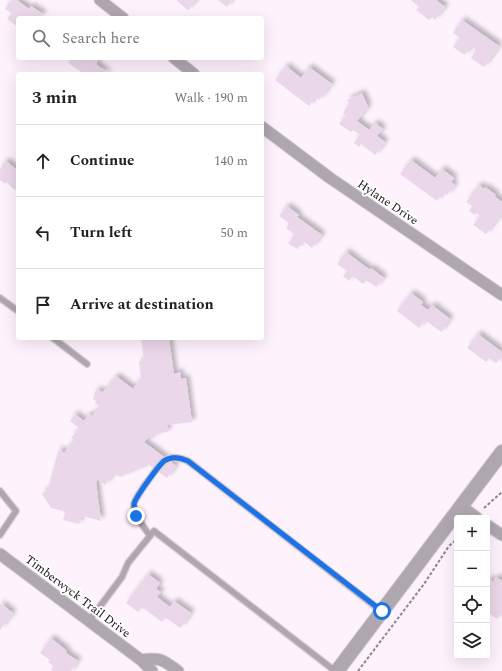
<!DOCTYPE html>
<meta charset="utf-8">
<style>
body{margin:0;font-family:Spectral,serif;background:#f2f2f2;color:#222}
.controls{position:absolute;right:12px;bottom:12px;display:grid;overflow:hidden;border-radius:4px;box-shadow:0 4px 16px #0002}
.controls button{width:36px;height:36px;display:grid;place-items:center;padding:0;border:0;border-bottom:1px solid #e0e0e0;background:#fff;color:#222;font:20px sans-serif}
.stop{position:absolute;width:12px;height:12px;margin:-9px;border:3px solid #1a73e8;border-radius:50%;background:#fff}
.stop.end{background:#1a73e8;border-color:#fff;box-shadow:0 1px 4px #0008}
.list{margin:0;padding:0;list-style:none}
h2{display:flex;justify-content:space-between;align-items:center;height:52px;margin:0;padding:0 16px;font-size:17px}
h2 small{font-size:13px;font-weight:400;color:#767676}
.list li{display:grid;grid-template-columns:26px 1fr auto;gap:12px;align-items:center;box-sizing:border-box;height:72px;padding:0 16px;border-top:1px solid #e0e0e0}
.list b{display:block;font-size:15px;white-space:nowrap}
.list em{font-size:13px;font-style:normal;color:#767676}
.icon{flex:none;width:22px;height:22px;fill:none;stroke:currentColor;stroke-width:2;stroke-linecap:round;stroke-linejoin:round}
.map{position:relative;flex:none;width:502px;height:671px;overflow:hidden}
.search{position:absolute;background:#fff;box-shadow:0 4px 16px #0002;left:16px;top:16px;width:248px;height:44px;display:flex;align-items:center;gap:10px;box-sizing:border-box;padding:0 14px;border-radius:4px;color:#767676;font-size:15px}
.panel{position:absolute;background:#fff;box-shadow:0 4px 16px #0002;left:16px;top:72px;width:248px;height:268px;border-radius:4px}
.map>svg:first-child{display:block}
</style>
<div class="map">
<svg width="502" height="671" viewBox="0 0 502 671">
<defs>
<filter id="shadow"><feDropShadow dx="3.5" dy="-3.5" stdDeviation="2" flood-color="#0004"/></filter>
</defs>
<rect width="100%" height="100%" fill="#fef2fd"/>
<path fill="#ead7e9" filter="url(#shadow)" d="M11,0H17L29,9L31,6L43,14L40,18H18V27L7,19L12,13L5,9Z
M178,0H196L188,10L177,1Z
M218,0H232L227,7Z
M411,0H436L445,7L435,20L432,17L429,20L416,10L419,7Z
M462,20L499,46L484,67L471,58L476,50L471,46L465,55L453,47L460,38L453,33Z
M72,58H95L98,60L96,64L109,74H84L68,63Z
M286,66L301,78L309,67L332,84L319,100L315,97L309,106L275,80Z
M362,93L368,107L357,121L369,130L375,123L383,129L377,136L385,142L375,155L361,144L359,147L354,143L360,135L353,130L351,132L339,124L346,115L343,113L349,104L347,100Z
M411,160L435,178L442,169L454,178L451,182L455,185L447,195L443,192L437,201L400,174Z
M6,161L16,169L18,167V188L17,187L15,190L6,182L5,184L0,180V169Z
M479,185L484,189L485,187L496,195L494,196L502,202V213L486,234L473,225L480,216L476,213L474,215L469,211L472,206L466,202Z
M287,206L299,215L297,217L322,235L312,248L303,241L297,249L288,243L295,235L286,228L289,223L279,216Z
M346,252L370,270L371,268L384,278L376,287L366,280L363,284L353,276L349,281L343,276L347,271L337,264Z
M411,293L423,302L421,305L428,310L432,305L450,319L441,332L425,320L419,328L397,311Z
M478,334L502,352V355L496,363L489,358L486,362L467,348Z
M141,338H169L174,374L180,372L181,379L186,378L192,422L167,425L168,432L159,433L158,432L153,439L150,436L144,442L176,466L167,478L149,465L120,477L114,473L105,485L98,479L96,482L101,521L83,516L81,518L79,524L63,520L65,514L63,511L51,508L42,494L48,488L59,449L64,453L74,440L71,438L79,428L70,421L75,414L84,421L89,414L92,416L99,406L95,403L96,401L93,399L96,390L103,392L116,376L133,389L141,378L139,361L144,360Z
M148,574L160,583L156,589L161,592L157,597L170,607L174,601L191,613L180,628L165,617L162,622L142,607L138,612L126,603Z
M496,577L502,581V612L497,619L487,612V578L493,582Z
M0,603L13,613L0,630Z
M51,638L67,651L66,653L78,661L71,671H53L51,669L53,666L48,662L50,660L40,653Z"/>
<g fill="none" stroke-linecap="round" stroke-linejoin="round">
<defs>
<path id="service" d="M0,298L18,311
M53,338L87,364
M0,491L16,511L0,535
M150,536C145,528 132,514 134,504C135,497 159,465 164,461C171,456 181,458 188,461L381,611
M89,621L122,577L128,563L154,531L335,671"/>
<path id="minor" d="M100,0L123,18
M174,58L194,74
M262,127L330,178L502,295
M461,506L477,518
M487,525L502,535
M0,554L141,660L152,671
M141,660C160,657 163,660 178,671"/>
<path id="tertiary" d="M337,671L502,452"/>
</defs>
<use href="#service" stroke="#d9ced8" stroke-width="8"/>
<use href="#minor" stroke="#d9ced8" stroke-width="13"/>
<use href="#tertiary" stroke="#d9ced8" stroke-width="16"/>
<path stroke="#8e858d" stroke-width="2" stroke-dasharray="3 2" stroke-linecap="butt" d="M484,508L502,492
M358,671L424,584L449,546L457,539"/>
<use href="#service" stroke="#afa7af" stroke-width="5.5"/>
<use href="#minor" stroke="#afa7af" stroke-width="11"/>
<use href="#tertiary" stroke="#afa7af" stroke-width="14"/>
</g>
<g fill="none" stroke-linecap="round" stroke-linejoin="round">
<path stroke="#1a73e8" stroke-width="5" d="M136,516C136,513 134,507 134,504C135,498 159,465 164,461C171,456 181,458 188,461L382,611"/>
</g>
<g text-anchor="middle" stroke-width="4" stroke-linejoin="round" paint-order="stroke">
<g font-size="12" fill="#150f15" stroke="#fff">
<text transform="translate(388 202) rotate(34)" y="4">Hylane Drive</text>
<text transform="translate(78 596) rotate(37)" y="4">Timberwyck Trail Drive</text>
</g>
</g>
</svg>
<div class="controls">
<button>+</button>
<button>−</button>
<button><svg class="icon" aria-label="locate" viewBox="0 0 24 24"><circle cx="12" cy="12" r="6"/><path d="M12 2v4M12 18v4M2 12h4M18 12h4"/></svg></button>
<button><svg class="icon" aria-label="layers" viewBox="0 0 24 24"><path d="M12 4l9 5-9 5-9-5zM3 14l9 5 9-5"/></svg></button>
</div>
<div class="stop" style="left:382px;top:611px"></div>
<div class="stop end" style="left:136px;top:516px"></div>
<div class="search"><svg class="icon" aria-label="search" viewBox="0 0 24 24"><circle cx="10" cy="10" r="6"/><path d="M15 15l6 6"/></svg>Search here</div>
<section class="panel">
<h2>3 min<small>Walk · 190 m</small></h2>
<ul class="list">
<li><svg class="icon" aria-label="ahead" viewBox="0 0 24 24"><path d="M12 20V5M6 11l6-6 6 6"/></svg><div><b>Continue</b></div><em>140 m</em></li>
<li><svg class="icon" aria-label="left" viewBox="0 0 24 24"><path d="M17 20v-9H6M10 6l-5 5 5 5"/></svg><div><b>Turn left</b></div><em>50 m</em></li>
<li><svg class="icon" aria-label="arrive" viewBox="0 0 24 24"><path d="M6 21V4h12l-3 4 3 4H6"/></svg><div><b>Arrive at destination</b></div></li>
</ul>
</section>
</div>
